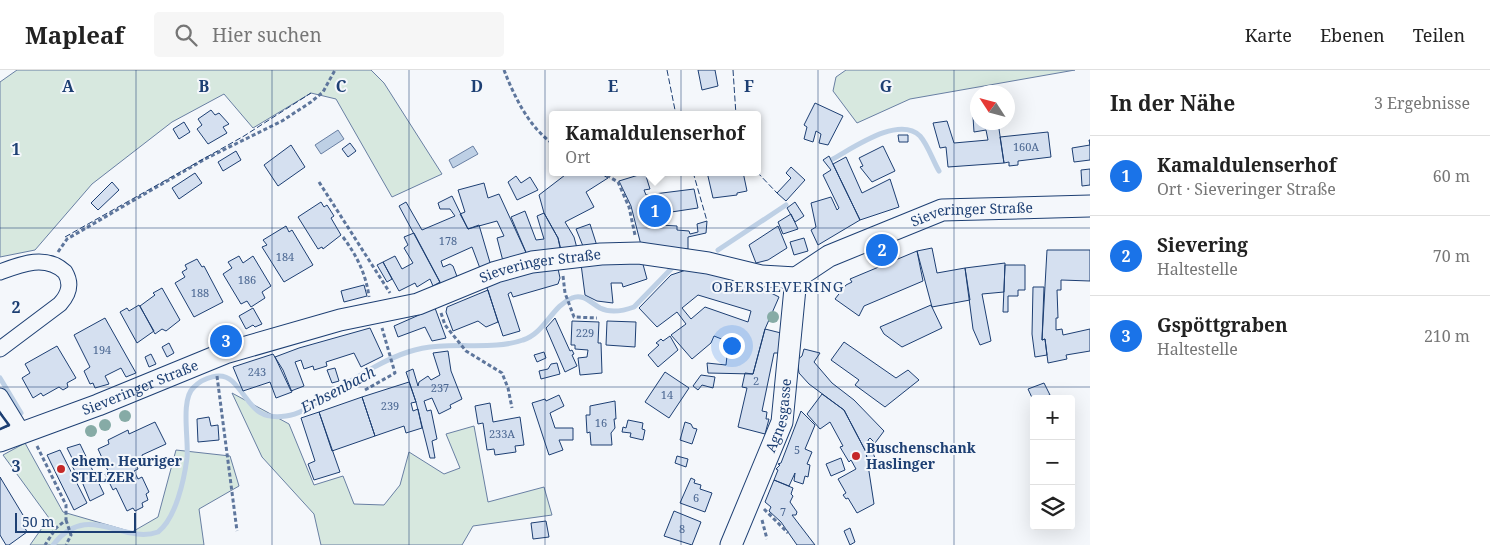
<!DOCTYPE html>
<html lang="de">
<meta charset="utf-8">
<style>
body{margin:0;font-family:"Noto Serif",serif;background:#f6f6f6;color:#222}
.controls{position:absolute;right:15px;bottom:15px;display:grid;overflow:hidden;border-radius:5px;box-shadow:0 5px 20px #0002}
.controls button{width:45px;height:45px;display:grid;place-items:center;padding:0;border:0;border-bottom:1px solid #e0e0e0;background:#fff;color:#222;font:25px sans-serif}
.compass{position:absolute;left:970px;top:15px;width:45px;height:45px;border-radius:50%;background:#fff;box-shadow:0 5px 20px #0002;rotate:306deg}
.scale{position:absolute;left:15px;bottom:12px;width:121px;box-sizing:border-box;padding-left:5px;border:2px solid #1d3f73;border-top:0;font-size:14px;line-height:18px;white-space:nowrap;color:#1d3f73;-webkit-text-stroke:4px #f4f7fb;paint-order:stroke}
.you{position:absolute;left:731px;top:275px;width:18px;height:18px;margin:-12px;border:4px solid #fff;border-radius:50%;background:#1a73e8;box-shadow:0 0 0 8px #1a73e833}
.badge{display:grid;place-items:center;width:32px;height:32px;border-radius:50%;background:#1a73e8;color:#fff;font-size:16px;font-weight:700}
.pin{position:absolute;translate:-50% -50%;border:2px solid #fff;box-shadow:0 1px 5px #0006}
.popup{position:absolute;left:549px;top:41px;width:212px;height:65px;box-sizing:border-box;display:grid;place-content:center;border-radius:5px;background:#fff;filter:drop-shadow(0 1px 4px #0005);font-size:16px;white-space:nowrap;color:#767676}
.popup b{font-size:19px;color:#222}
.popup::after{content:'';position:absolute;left:50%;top:100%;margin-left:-10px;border:10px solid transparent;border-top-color:#fff}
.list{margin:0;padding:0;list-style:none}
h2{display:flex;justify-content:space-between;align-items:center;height:65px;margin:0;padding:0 20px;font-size:21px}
h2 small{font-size:16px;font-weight:400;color:#767676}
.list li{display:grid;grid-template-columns:32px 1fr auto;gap:15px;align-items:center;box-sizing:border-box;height:80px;padding:0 20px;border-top:1px solid #e0e0e0}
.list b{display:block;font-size:19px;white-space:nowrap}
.list p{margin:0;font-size:16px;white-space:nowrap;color:#767676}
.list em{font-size:16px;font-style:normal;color:#767676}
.icon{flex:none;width:28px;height:28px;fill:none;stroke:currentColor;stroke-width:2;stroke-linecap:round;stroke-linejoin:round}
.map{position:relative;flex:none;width:1090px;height:475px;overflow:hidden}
header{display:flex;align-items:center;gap:30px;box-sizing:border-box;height:70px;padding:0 25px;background:#fff;border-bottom:1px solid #e0e0e0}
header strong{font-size:24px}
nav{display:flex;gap:28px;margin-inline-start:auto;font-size:18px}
.search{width:350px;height:45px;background:#f6f6f6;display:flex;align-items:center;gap:12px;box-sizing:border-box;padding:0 18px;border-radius:5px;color:#767676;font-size:19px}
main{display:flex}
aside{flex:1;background:#fff}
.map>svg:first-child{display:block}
</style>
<header>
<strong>Mapleaf</strong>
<div class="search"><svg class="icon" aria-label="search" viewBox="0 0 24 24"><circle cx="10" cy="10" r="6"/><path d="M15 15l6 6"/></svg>Hier suchen</div>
<nav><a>Karte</a><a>Ebenen</a><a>Teilen</a></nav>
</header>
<main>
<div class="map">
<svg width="1090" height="475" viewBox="0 0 1090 475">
<rect width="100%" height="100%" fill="#f4f7fb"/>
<path fill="#d7e8df" stroke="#687fa3" d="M17,0H371L384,13L442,104L392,127L336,29L311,23L253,58L224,24L172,52L92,114L35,180L0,187V12Z
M846,0H1075L910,29L857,53L833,21L836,7Z
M232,323L289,354L314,415L343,406L354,434L384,435L400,415L409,382L444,404L460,398L446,364L474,356L488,432L544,417L552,445L473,456L462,475H321L314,444L262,387Z
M25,373L63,442L132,462L158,447L176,380L230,386L239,416L199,439L204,475H30L49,448L3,385Z"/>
<path fill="#bed0e5" stroke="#687fa3" d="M338,60L344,69L321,84L315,75Z
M473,76L478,84L453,98L449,90Z"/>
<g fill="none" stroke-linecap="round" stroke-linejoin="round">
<path stroke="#bed0e5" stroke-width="5" d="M831,90C852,79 898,45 920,66C928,75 933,91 939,101
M718,180L786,135
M0,308L21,343
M53,475C88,430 122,475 158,462C176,448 184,410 187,388C189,370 180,329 194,317C203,308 221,301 232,311C251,329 252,351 286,346C301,344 314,334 327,326C353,310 380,291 408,282C447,269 489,282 523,270C545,263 552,236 572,228C583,223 591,233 600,238C610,243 623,241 634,237L672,198"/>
</g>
<path fill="#d5e0f0" stroke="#1d3f73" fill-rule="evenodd" d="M698,0H715L718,16L702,20Z
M815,33L843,46L828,75L819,73L821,64L816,61L813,72L804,69L807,57L804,55Z
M211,40L215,45L219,43L229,54L223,57L227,63L208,74L197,59L202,55L198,49Z
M978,46V52H998L1004,93L948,97L946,77L940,78L933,53L947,51L954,73L988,70L986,60L974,62L973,47Z
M184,52L190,62L179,69L173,59Z
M1048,62L1051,87L1018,91V95L1009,96V92L1004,93L1000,67Z
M898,65H908V72H899Z
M1089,70H1090V90L1074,92L1072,78L1090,75Z
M350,73L356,81L348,87L342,79Z
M291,75L305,97L278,116L264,95Z
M883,76L895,101L872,112L860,97L863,96L859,88Z
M236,81L241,90L223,101L218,92Z
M829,86L860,150L818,175L811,160L816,157L811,133L831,127L837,140L839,138L823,105L831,100L823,90Z
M846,87L862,123L890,109L899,137L860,150L833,94Z
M791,97L805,110L786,131L777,123L791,108L786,103Z
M1090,99V115L1082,116L1081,100Z
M569,102H598L608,108L586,122L594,137L565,152L574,167L578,182L562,184L558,168L544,143L539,125Z
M707,102H743L747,121L737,123V125L713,128Z
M195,103L202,113L179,129L172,118Z
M645,103L650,119L644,120L646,125L694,119L698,138L658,144L660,155L677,156V160L689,161L690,164L698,162L697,154L707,151L706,163L688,167V179H642L631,136L619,111Z
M516,106L521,113L530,107L538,120L517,130L508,112Z
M112,112L119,120L98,140L91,133Z
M484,113L488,128L499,124L528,187L504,195L497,168L504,166L497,151L468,159L460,144L465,142L458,120Z
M452,126L468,159L479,155L491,196L481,201L472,177L441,191L443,197L450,194L453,196L458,209L443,218L399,136L406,132L422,160L455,146L450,139H440L438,133Z
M321,132L324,137L327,135L334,146L331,148L341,165L323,179L322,177L318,179L298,147Z
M795,132L804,146L795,152L787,138Z
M525,141L536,170L544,169L537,146L544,143L558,168L561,182L528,187L511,147Z
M791,144L798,159L783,164L778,152Z
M590,154L598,179L585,181L576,159Z
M286,156L289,162L292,160L313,195L284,212L262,177L267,175L263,170Z
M778,156L787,178L768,190L756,193L749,175Z
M414,163L440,212L433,216L430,209L417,217L415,213L399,221L383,192L395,186L402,199L413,193L404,178L408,175L404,167Z
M804,168L808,181L794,185L790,172Z
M932,178L937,203L965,198L970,230L932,237L917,181Z
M1047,180H1090V211L1061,210V220H1057L1058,248H1056V260L1062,259L1063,265L1090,259V281L1066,285L1067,289L1048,293L1045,269L1042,270Z
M917,181L923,211L864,236L859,246L835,229L846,215L852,212L850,209Z
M239,186L243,193L253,186L271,216L262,222L265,228L251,237L247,231L241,234L223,204L232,198L228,192Z
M641,187L647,209L623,217L622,213H611L613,233L597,231L585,225L581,194Z
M197,189L202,197L204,196L223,232L194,247L175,213L185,207L182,202L187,199L185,195Z
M383,192L392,209L387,212L377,195Z
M1005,193L1004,222L982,224L991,271L980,275L973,259L965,198Z
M557,194L560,208L558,214L513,227L511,222L508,224L520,261L503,266L485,212Z
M1005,195H1025V220H1018V226H1008V242H1003Z
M686,200L721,205L761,218L779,227L765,259L753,304L708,303L707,293L726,295L727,286L732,287L734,274L714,266L711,273L692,289L671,265L686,254L677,242L657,257L639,238L671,205ZM698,225L751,241L748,252L705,237L691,249L682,238Z
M364,215L367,226L344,232L341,221Z
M1033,217H1044L1042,270L1045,269L1047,285L1035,287L1032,264Z
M162,218L180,250L166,261L162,259L155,264L140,236L155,225L153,223Z
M488,220L498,252L486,257L478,251L453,261L446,242L447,237Z
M139,235L154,261L137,273L120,242L127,238L129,241Z
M931,235L942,258L902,277L884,264L880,257Z
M253,238L262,254L255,257L253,255L246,259L239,246Z
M435,238L446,268L432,271L425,257L398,267L394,256Z
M105,248L136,303L126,307L121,298L105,306L109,314L95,318L93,313L90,314L84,301L90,297L74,265Z
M555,248L570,281L572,280L574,284L572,285L577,296L565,302L546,258Z
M572,251L599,252L598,273H601L602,303L580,305L578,288L587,287L588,280L575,279V275H571Z
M607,251L636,252L635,277L606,275Z
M370,258L383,286L361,297L354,283L326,292L327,296L314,300L313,296L304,299L301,290L295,292L304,316L291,321L275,287L299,278Z
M765,259L781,263L779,283H774L762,341L767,342L766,349H769L765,364L738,357L747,318L742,317L745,303L753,304Z
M670,266L678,280L658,297L648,285L659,275L656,273L661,269L663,271Z
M844,272L896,308L908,300L919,310L885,337L855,315L859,310L831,290Z
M169,273L174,283L167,287L162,277Z
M57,276L76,308L67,313L68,317L63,320L59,317L43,326L41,323L33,328L22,308L30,303L25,294Z
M804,279L820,283L814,292L832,313L854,330L884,361L875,373L870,368L868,370L875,388L867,390L866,382L844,340L809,314L799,303L797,290L802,286Z
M448,281L451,301L462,329L450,335L451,338L439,344L432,328L424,331L427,341L431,340L437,369L432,371L435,388H430L416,332L406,302L413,299L418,316L419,312L428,306L431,310L440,305L433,283Z
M544,282L546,288L537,292L534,285Z
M151,284L156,294L149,297L145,287Z
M273,284L283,300L292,322L276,328L270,312L243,321L233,297Z
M557,293L560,304L541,309L539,301L548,299L551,294Z
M335,298L339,311L332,313L327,300Z
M665,302L689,318L669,348L645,332Z
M701,305L715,307L713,318L702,315L698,320L693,316Z
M409,312L416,332L411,333L413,341L418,339L422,358L406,363L404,356L375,366L362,327Z
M1044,313L1050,325L1034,329V332L1028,319Z
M822,324L844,340L866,382L874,434L857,443L848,428L846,429L843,425L846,423L838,409L856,399L851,390L849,392L840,377L843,376L830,352L820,359L807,344Z
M559,325L564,336L550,343L555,358H573V370H559L563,380L549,385L532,333L545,329L546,331Z
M362,327L375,366L332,381L319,342Z
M615,331L616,349H614L615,358L611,363L612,375H591L590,362L587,363L586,345H590V336Z
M490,333L493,352L520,347L524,375L515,376L516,382L495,385L494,379L487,380L483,353L478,354L475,336Z
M801,341L815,355L805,379L812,382L807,394L810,395L808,407L805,406L803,414L794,411L795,403L789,416L774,410L778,400L776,399L780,395L778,394L781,393Z
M319,342L340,402L314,410L308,394L315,391L301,348Z
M209,347L211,356L218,355L219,370L198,372L197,349Z
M628,350L643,353L642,359L645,360L643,370L630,367L631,363L622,362L623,357L626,358Z
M155,352L166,374L142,385L143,389L135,393L138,399L134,401L138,409L142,407L149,422L146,424L148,430L142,433L143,437L135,441L133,438L127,441L116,418L113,420L105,404L109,403L98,379L109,374L108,370L128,360L129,364Z
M685,352L691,354L693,358L697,359L692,374L680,370Z
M80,374L104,424L90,431L78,402L76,403L72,396L75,394L67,378Z
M60,380L87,433L74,440L47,385Z
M677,386L688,389L686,397L675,393Z
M841,388L845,400L831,406L826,394Z
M0,407L29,455L25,458L27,462L9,475H6L0,465Z
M691,408L695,410L694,413L701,415L700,419L712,423L705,442L680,433Z
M774,410L793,418L791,424L793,426L790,432L797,442L796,445H792L815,475H797L781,452L769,441L771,437L765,432Z
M674,441L701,452L692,475L664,466Z
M546,451L549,467L533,469L531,453Z
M850,458L855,472L850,475L844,461Z"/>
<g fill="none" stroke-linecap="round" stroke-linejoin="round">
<defs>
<path id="street" d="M0,202C21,194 46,184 65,202C72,214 69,224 60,234L0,279
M0,326L22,362"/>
<g id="secondary">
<path id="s1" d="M0,371L98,335L225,283L340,250L418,234L496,202L532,192L601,184L639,183L708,193L761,206L796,208L829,186L942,140L1090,136"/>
<path id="s2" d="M731,475L782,352L796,208"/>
</g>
</defs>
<use href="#street" stroke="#1d3f73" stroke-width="17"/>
<use href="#secondary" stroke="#1d3f73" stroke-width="23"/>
<path stroke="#5e769c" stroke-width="3" stroke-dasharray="4 2.5" stroke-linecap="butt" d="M504,0C514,26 529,57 552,73
M601,102L618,112L629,137L635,165
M319,112L390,223
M343,167C357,186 366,204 369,227
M58,182L67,169L205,89L282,51L311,32L323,22L335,0
M563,206L565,223L574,247L597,248
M441,243L445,255L466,281L502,303L508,318L512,338
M217,306L237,461
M365,320L395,303L382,258
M37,376L66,435V450L56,458L45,475
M764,439L788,463
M66,450L71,465L66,475
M762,450L767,469"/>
<use href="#street" stroke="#f4f7fb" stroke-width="15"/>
<use href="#secondary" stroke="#f4f7fb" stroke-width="21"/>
<path stroke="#1d3f73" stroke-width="1" stroke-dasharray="6 2.5" stroke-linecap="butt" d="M667,0L676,45
M733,0L736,45
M693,102L707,151
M757,102L777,123
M65,167L244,66L311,23
M0,342L9,355L0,359"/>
<path stroke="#1d3f73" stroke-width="2.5" d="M0,343L9,355L0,359"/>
</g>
<g fill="#86aba6">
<circle cx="773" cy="247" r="6"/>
<circle cx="125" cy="346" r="6"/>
<circle cx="105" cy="355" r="6"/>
<circle cx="91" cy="361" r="6"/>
</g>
<path fill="none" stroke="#1d3f73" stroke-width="1" stroke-opacity="0.55" d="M136,0V475M272,0V475M409,0V475M545,0V475M681,0V475M818,0V475M954,0V475M0,158H1090M0,317H1090"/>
<g fill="#c62828" stroke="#f4f7fb" stroke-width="2">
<circle cx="856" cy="386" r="5"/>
<circle cx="61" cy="399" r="5"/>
</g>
<g text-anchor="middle" stroke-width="4" stroke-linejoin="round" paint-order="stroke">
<g font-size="11" fill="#4b6792">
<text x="1026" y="81">160A</text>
<text x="448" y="175">178</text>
<text x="285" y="191">184</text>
<text x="247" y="214">186</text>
<text x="200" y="227">188</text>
<text x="585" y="267">229</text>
<text x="102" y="284">194</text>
<text x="257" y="306">243</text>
<text x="756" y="315">2</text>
<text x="440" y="322">237</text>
<text x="667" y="329">14</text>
<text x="390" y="340">239</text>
<text x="601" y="357">16</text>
<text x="502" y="368">233A</text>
<text x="797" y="384">5</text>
<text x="696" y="432">6</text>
<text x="783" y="446">7</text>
<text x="682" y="463">8</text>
</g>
<g font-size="14" fill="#1d3f73" stroke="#f4f7fb">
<text dy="5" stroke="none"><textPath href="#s1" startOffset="1020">Sieveringer Straße</textPath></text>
<text dy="5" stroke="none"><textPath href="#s1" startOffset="570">Sieveringer Straße</textPath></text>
<text dy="5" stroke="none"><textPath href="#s1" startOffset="150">Sieveringer Straße</textPath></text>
<text dy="5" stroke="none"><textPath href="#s2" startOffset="139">Agnesgasse</textPath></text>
</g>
<g font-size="14" font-weight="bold" fill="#1d3f73" stroke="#f4f7fb" text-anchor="start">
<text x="866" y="383">Buschenschank<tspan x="866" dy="16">Haslinger</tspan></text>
<text x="71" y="396">ehem. Heuriger<tspan x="71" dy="16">STELZER</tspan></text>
</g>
<g font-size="15" letter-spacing="1" fill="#1d3f73" stroke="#f4f7fb">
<text x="778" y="222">OBERSIEVERING</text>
</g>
<g font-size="15" font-style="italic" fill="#1d3f73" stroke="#f4f7fb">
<text transform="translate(338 320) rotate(-28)" y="5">Erbsenbach</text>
</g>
</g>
<g font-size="16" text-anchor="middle" font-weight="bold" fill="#1d3f73" stroke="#f4f7fb" stroke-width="4" stroke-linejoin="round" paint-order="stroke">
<text x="68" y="22">A</text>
<text x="204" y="22">B</text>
<text x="341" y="22">C</text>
<text x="477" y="22">D</text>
<text x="613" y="22">E</text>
<text x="749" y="22">F</text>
<text x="886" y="22">G</text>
<text x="16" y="85">1</text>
<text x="16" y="243">2</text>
<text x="16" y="402">3</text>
</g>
</svg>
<div class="controls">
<button>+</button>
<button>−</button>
<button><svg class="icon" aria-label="layers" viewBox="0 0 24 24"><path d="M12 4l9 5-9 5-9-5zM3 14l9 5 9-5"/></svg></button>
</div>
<svg class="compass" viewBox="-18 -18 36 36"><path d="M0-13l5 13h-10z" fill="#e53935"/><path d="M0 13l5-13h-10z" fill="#767676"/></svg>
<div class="scale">50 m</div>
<div class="you"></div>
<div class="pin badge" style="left:655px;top:141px">1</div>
<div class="popup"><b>Kamaldulenserhof</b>Ort</div>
<div class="pin badge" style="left:882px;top:180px">2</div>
<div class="pin badge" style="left:226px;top:271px">3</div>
</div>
<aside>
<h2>In der Nähe<small>3 Ergebnisse</small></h2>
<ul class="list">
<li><span class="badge">1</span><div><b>Kamaldulenserhof</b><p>Ort · Sieveringer Straße</p></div><em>60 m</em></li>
<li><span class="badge">2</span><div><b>Sievering</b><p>Haltestelle</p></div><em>70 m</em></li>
<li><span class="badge">3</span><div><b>Gspöttgraben</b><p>Haltestelle</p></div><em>210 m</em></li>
</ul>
</aside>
</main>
